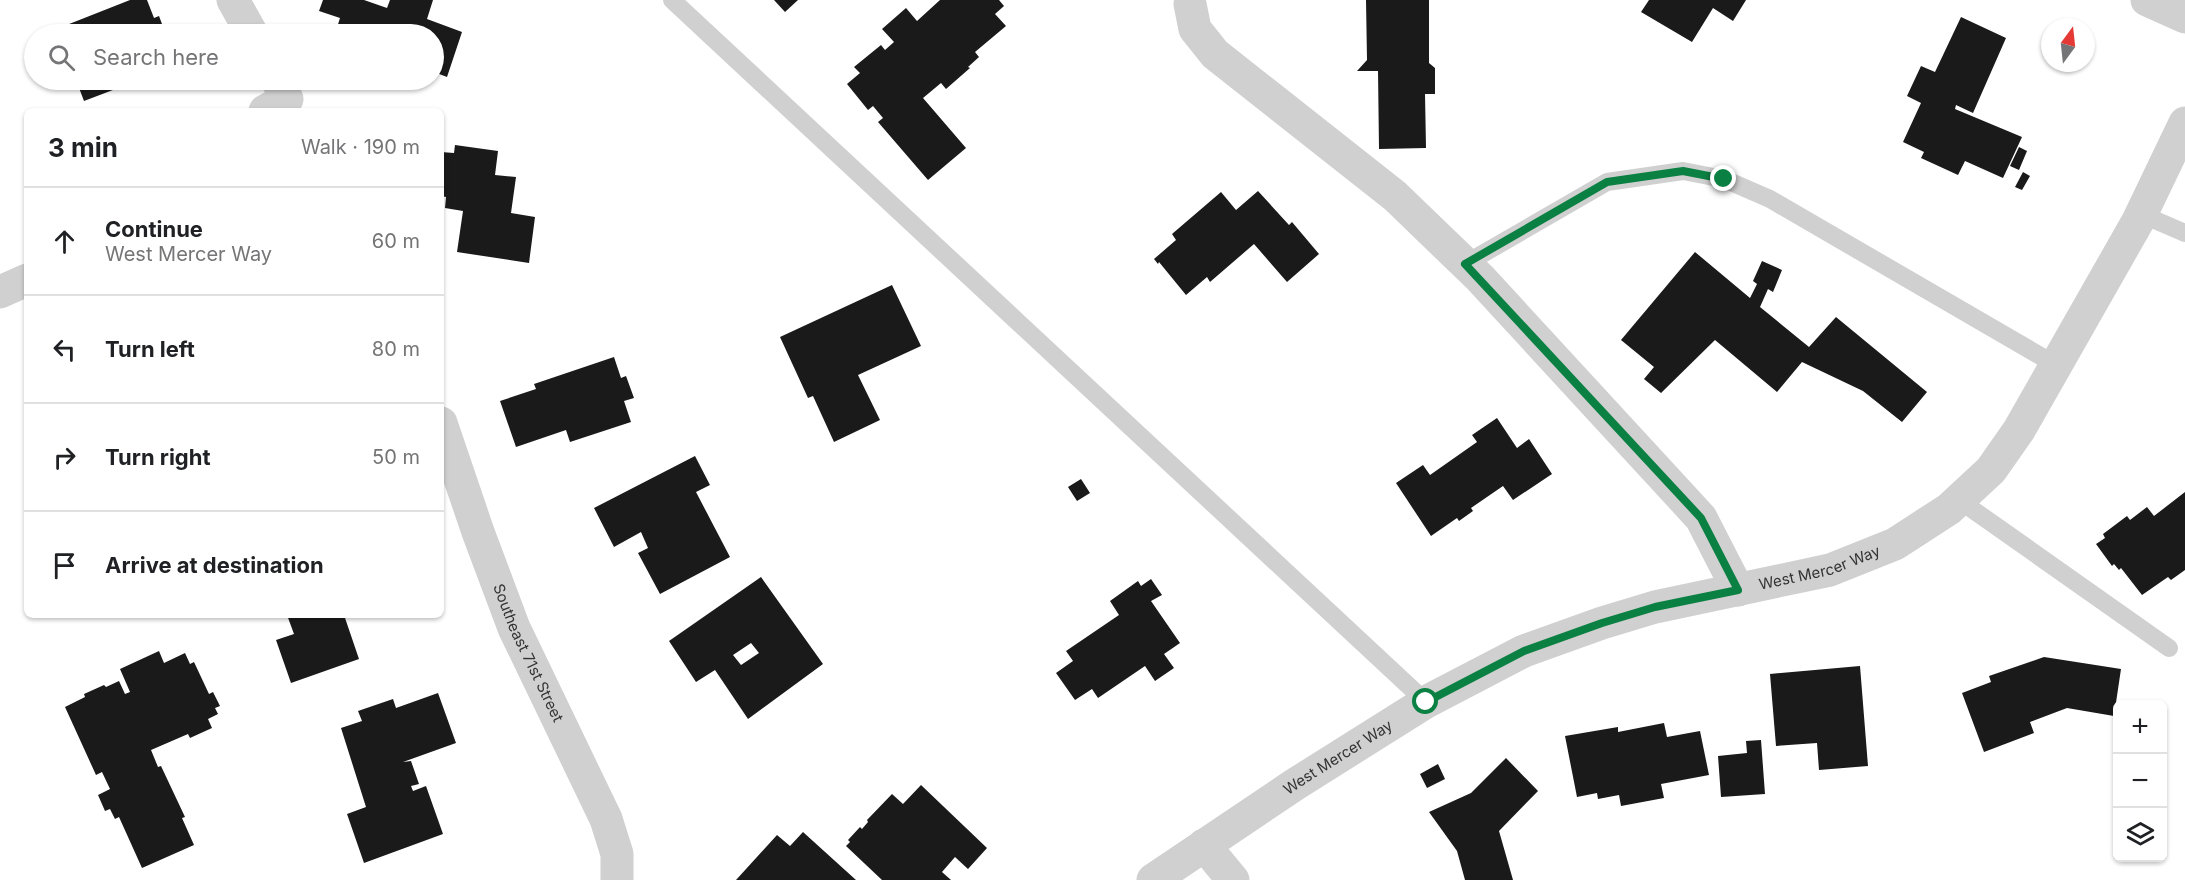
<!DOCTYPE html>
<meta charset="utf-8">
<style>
body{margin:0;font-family:Inter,sans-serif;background:#f6f6f6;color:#202124}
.controls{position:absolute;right:18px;bottom:18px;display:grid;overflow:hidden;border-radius:9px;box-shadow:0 2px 4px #0004}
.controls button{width:54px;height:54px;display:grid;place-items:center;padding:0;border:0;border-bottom:2px solid #e0e0e0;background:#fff;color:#202124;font:30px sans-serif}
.compass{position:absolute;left:2041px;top:18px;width:54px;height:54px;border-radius:50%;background:#fff;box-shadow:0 2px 4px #0004;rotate:15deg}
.stop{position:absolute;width:18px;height:18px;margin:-14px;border:4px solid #0b8043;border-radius:50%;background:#fff}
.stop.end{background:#0b8043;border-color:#fff;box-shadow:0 2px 6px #0008}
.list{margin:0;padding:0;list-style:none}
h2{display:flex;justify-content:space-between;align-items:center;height:78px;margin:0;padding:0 24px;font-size:26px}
h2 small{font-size:20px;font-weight:400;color:#757577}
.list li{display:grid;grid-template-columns:39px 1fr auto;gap:18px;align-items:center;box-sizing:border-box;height:108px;padding:0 24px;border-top:2px solid #e0e0e0}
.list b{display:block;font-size:22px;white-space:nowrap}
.list p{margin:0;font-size:20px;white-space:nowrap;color:#757577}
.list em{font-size:20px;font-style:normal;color:#757577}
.icon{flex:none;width:33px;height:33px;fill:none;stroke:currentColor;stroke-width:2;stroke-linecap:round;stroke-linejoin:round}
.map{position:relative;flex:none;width:2185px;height:880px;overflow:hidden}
.search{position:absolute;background:#fff;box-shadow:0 2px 4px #0004;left:24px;top:24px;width:420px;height:66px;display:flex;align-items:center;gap:15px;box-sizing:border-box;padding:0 21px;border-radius:33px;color:#757577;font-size:22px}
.panel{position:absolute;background:#fff;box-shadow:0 2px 4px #0004;left:24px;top:108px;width:420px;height:510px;border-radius:9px}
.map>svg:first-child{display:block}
</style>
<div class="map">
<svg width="2185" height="880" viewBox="0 0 2185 880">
<rect width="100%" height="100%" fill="#fff"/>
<path fill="#1a1a1a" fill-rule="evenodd" d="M130,0H147L154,18L159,16L165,32L169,31L170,34H62L59,28Z
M323,0H364L387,8L390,0H433L427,19L462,32L447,77L434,72V34H335L340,18L319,11Z
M774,0H798L785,12Z
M940,0H999L1004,6L995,14L1006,26L975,52L979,57L968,67L970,68L946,89L941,83L923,98L966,148L928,180L878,122L883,118L873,106L868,110L847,84L860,73L854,67L881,45L885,50L894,42L882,29L906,8L917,21Z
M1366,0H1429V63L1435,68V94H1425L1426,148L1379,149L1378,71H1357L1367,60Z
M1649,0H1746L1733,21L1713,8L1692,42L1641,12Z
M1961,17L2006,38L1973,113L1956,105L1955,109L2022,137L2003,178L1965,161L1958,175L1921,158L1924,152L1903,142L1921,103L1907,96L1921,66L1935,72Z
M76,80H124L126,85L84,101Z
M143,80H170L147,89Z
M455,145L498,151L495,175L516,177L511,213L535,217L529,263L457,252L463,211L445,208L446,197L441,196V152L454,153Z
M2019,147L2027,151L2019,170L2010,166Z
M2023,172L2030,176L2022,190L2015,187Z
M1258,191L1289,225L1292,222L1319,254L1287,282L1254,244L1210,282L1207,277L1186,295L1159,262L1158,264L1154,259L1176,240L1172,234L1221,192L1236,210Z
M1695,252L1750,298L1757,284L1753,281L1762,261L1782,270L1773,292L1768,289L1760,307L1809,347L1836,317L1927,392L1902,422L1863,391L1802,362L1777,392L1715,340L1661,393L1644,379L1654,367L1621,340Z
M892,285L921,346L858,375L880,420L834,442L813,396L808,398L780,337Z
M614,357L621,378L626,376L634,398L624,401L631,422L570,442L566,430L516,447L500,401L536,389L534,384Z
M1497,418L1517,448L1529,439L1552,474L1513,500L1503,486L1471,508L1473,511L1459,521L1457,518L1431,536L1396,483L1423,465L1430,475L1477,442L1472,435Z
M695,456L710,485L696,492L730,557L660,594L638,553L648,548L641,532L614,547L594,508Z
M1081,479L1090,493L1077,501L1068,487Z
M2185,492V570L2171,580L2168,577L2142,595L2121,568L2119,570L2114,564L2112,566L2096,544L2105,538L2103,534L2127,516L2130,520L2147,507L2154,516Z
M761,577L823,664L748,719L715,670L696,682L669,641ZM751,643L759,653L741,665L733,655Z
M1151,579L1162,595L1151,601L1180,643L1164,654L1174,668L1155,681L1145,666L1098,698L1092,689L1075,700L1056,673L1073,661L1066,651L1119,615L1110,601L1138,581L1141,586Z
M287,615H344L359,659L291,683L276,640L294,634Z
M159,651L164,663L185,653L190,664L194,662L209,694L213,692L220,706L215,708L218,714L208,719L212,728L190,738L188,734L151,750L158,767L161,766L185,817L182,818L194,845L142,868L119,817L115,819L110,809L105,811L98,795L110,789L102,772L96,775L65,707L85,697L84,694L104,685L106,687L119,681L125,694L130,692L120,669Z
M2044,657L2121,669L2114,716L2067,708L2030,722L2034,733L1984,752L1962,693L1991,682L1989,676Z
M1860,666L1868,766L1819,770L1817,743L1776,746L1770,674Z
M438,693L456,743L403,762L411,761L419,784L411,786L413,791L426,786L443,834L364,863L347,814L366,807L341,728L362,721L358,711L393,699L396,708Z
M1664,723L1667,737L1700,731L1709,775L1661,784L1664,798L1621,806L1619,795L1598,799L1597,793L1577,797L1565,736L1618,727V732Z
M1761,740L1765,794L1721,797L1718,756L1747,753L1746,741Z
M1506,758L1538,791L1499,831L1513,880H1465L1457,851L1429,812L1471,793Z
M1438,764L1445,779L1427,788L1420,774Z
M921,785L987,848L968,869L955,857L942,872L951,880H882L846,846L850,842L848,840L860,827L862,829L868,822L867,820L892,794L903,804Z
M803,832L856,880H736L777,835L790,846Z"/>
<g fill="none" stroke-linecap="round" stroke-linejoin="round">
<path stroke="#d0d0d0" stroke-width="18" d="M672,0L1426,702
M2141,214L2185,233
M1465,264L1607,182L1683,171L1724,179L1770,199L2056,365
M1959,500L2169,648"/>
<g stroke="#d0d0d0" stroke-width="33">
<path d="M233,0L252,34"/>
<path d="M2147,0L2185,17"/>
<path d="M1190,4L1195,29L1215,54L1395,196L1480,278L1701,518L1738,590"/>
<path d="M265,111L287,99L277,80"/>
<path d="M0,292L27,280"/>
<path id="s1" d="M441,423L478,532L514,628L606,819L617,854V880"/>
<path d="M1204,845L1233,880"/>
</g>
<path stroke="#d0d0d0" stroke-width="33" id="s2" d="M1153,880L1294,785L1426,702L1524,651L1602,623L1655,607L1830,570L1895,544L1949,509L1991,470L2019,430L2138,221L2185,123"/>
</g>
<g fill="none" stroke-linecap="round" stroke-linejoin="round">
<path stroke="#0b8043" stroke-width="8" d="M1426,702L1524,651L1602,623L1655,607L1738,590L1701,518L1465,264L1607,182L1683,171L1724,179"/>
</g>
<g text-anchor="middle" stroke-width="6" stroke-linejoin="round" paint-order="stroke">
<g font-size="15" fill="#333" stroke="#fff">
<text dy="5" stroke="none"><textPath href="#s2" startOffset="744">West Mercer Way</textPath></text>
<text dy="5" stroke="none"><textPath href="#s1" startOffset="246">Southeast 71st Street</textPath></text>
<text dy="5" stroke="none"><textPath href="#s2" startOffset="222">West Mercer Way</textPath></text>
</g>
</g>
</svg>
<div class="controls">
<button>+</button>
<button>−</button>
<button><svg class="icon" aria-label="layers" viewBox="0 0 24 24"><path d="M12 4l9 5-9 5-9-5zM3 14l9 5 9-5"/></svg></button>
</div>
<svg class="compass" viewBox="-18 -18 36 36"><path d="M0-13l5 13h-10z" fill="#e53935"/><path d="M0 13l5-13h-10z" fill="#757577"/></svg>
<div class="stop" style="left:1426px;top:702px"></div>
<div class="stop end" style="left:1724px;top:179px"></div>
<div class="search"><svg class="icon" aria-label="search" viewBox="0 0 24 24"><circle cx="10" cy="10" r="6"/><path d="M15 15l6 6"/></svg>Search here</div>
<section class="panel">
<h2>3 min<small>Walk · 190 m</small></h2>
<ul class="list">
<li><svg class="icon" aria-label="ahead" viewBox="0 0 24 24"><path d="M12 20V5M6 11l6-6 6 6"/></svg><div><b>Continue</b><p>West Mercer Way</p></div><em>60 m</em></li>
<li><svg class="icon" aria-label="left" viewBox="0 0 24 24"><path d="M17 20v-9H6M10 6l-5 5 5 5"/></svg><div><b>Turn left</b></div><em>80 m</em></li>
<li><svg class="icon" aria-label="right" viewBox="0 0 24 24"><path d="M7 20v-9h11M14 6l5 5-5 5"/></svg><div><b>Turn right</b></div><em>50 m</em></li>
<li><svg class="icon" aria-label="arrive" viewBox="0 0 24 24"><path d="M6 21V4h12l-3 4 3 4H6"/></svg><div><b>Arrive at destination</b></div></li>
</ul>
</section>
</div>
